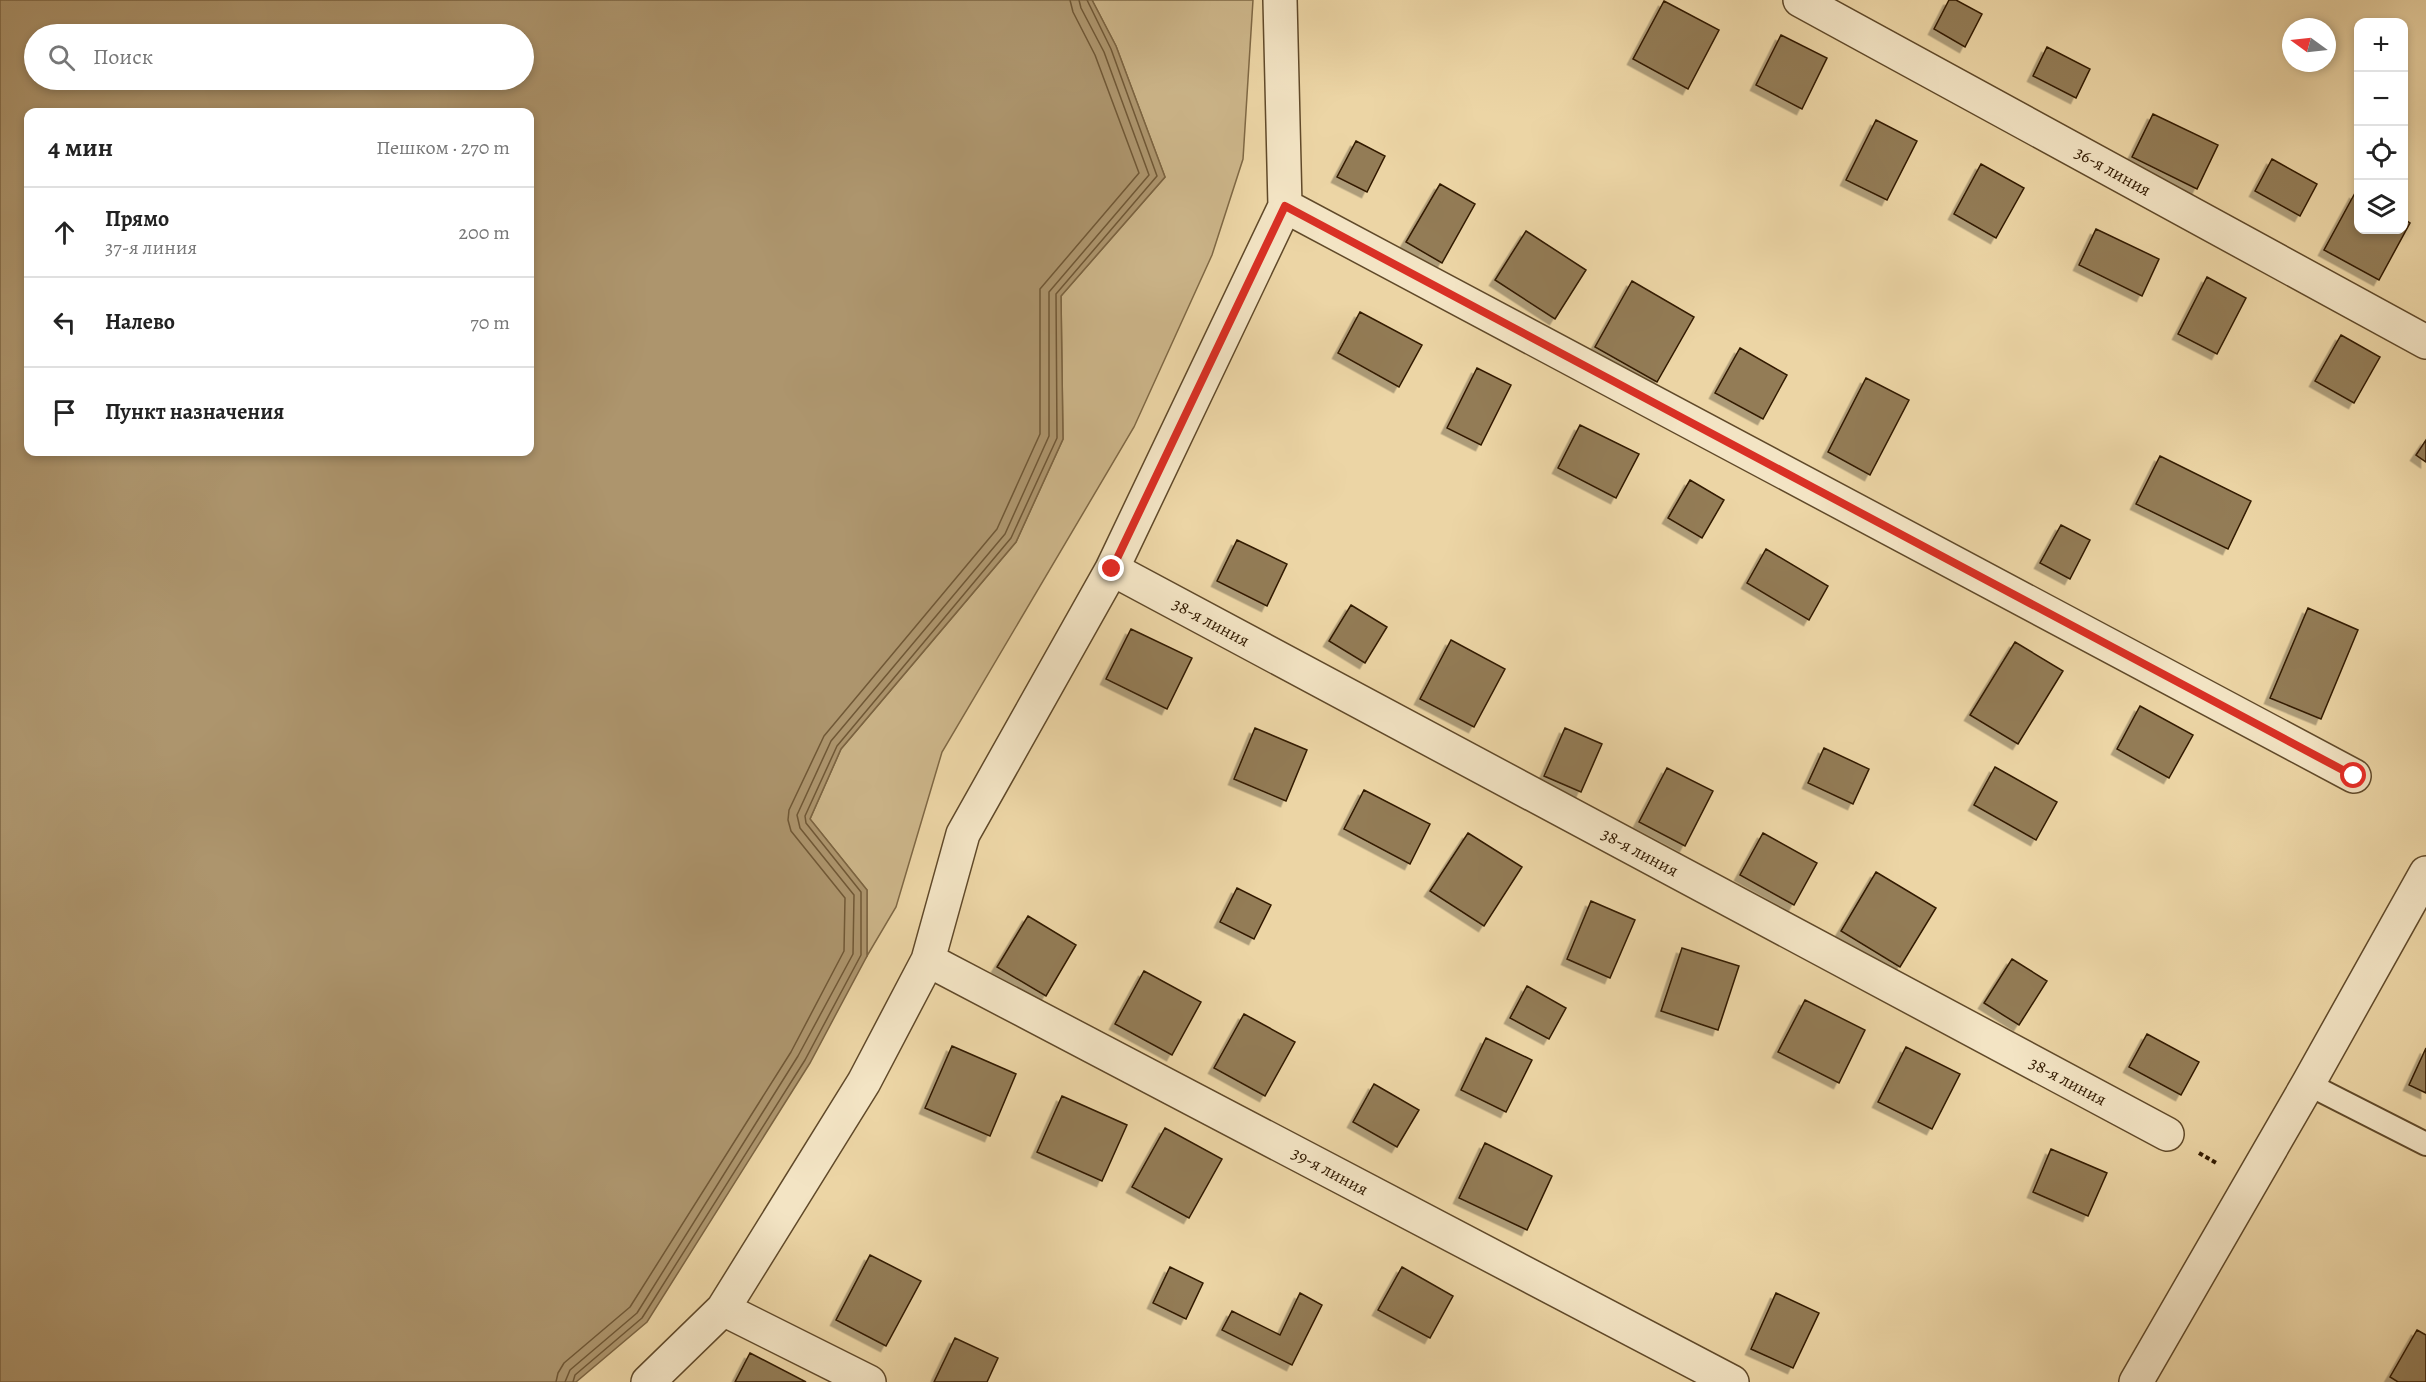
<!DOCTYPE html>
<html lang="ru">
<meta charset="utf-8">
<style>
body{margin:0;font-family:Alegreya,serif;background:#f2f2f2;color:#222}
.controls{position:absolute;right:18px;top:18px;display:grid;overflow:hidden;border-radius:12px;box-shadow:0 3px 9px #0003}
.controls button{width:54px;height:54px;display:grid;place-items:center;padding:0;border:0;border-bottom:2px solid #e0e0e0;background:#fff;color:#222;font:30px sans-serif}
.compass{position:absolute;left:2282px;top:18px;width:54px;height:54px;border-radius:50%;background:#fff;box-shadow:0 3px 9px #0003;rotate:285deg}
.stop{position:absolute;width:18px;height:18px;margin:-14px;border:4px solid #d93025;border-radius:50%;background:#fff}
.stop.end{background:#d93025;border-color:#fff;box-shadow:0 2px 6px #0008}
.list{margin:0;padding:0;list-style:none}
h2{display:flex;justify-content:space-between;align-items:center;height:78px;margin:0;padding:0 24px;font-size:26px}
h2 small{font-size:20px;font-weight:400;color:#767676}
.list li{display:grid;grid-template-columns:39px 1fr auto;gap:18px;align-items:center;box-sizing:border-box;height:90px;padding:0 24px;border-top:2px solid #e0e0e0}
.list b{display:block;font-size:22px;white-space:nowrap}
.list p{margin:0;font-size:20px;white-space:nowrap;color:#767676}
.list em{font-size:20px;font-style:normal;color:#767676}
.icon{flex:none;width:33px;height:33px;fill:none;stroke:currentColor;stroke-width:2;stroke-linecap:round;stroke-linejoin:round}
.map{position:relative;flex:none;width:2426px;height:1382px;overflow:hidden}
.search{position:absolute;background:#fff;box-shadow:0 3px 9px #0003;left:24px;top:24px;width:510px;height:66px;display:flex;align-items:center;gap:15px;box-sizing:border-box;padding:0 21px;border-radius:33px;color:#767676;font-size:22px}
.panel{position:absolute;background:#fff;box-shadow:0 3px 9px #0003;left:24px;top:108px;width:510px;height:348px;border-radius:12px}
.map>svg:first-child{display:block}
</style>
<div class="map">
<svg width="2426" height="1382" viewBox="0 0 2426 1382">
<defs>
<filter id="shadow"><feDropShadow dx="-5.5" dy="5.5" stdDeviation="0" flood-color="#0004"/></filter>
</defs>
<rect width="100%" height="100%" fill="#ecd5a5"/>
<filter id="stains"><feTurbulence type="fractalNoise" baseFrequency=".00333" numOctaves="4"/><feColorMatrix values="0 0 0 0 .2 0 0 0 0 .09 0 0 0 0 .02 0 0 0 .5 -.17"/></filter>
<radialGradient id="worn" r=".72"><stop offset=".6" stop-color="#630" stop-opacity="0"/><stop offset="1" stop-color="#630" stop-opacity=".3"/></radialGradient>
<path fill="#ccb589" stroke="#7f6844" stroke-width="1.5" d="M1092,0H1253L1243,159L1212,255L1134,427L942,752L896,907L867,956V890L810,819L841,749L1016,542L1063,439L1061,296L1165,177L1116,46Z"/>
<path fill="#ad956d" stroke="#7c6441" stroke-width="1.5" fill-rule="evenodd" d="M0,0H1092L1116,46L1165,177L1061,296L1063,439L1016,542L841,749L810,819L867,890V956L810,1063L647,1322L576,1382H0ZM34,34H524V80H34ZM28,112H530V452H28Z"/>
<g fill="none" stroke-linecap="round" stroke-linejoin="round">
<path stroke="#705836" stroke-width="1.5" d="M556,1382L558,1373L564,1363L630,1307L791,1052L844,951L845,898L791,831L788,820L789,810L824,736L997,529L1040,434V289L1139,173L1095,55L1073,12L1070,0
M565,1382L570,1370L637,1313L798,1056L853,954L854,895L800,828L797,815L831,741L1005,534L1049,436V292L1149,175L1104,52L1081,8L1079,0
M573,1382L575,1375L642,1318L805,1060L861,955V892L806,823L805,816L837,746L1011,538L1057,438L1056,294L1157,176L1111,49L1087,0"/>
</g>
<path fill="#937b56" stroke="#321a00" stroke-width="1.5" filter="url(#shadow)" d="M1949,0H1956L1982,14L1965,47L1934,29Z
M1664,1L1719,30L1688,89L1633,59Z
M1781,35L1827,58L1802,109L1756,85Z
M2047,47L2090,69L2076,98L2033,76Z
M2153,114L2218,145L2197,189L2132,157Z
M1876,120L1917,141L1887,200L1846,180Z
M1356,141L1385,156L1367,192L1337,177Z
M2272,159L2317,184L2300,216L2255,191Z
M1981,164L2024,188L1996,238L1954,214Z
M1440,184L1475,204L1442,263L1406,242Z
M2355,193L2358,195V230H2404V219L2410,223L2379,280L2324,250Z
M2096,229L2159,259L2142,296L2079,265Z
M1526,231L1586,270L1555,319L1495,280Z
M2207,277L2246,298L2217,354L2178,334Z
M1632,281L1694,317L1657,382L1595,347Z
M1360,312L1422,345L1399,387L1338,353Z
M2341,335L2380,357L2354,403L2315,381Z
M1740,348L1787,375L1763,419L1715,393Z
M1477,368L1511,385L1481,445L1447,428Z
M1866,378L1909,400L1870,475L1828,452Z
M1580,425L1639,454L1616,498L1558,468Z
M2426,440V462L2416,455Z
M2160,456L2251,501L2228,549L2136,504Z
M1690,480L1724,500L1702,538L1668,518Z
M2061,525L2090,540L2070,579L2040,563Z
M1237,540L1287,564L1267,606L1217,581Z
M1766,549L1828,586L1809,620L1747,583Z
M1351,605L1387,627L1365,663L1329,641Z
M2308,608L2358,630L2321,719L2270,698Z
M1131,629L1192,658L1167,709L1106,679Z
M1451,640L1505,669L1474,727L1420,699Z
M2015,642L2063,671L2018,744L1970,715Z
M2140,706L2193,735L2169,778L2117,749Z
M1255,728L1307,750L1286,801L1234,779Z
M1565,728L1602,744L1581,792L1544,776Z
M1824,748L1869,769L1853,804L1808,783Z
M1995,767L2057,802L2036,840L1974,805Z
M1667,768L1713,791L1685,846L1639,822Z
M1364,790L1430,824L1410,864L1344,829Z
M1468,833L1522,867L1484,926L1430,891Z
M1763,833L1817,863L1794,905L1740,875Z
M1876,872L1936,908L1900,967L1841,931Z
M1237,888L1271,905L1254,939L1220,922Z
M1591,901L1635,920L1610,978L1567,959Z
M1028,916L1076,945L1046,996L997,967Z
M1682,948L1739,966L1718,1030L1661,1011Z
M2012,959L2047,981L2019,1025L1984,1003Z
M1144,971L1201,1002L1172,1055L1115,1024Z
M1527,986L1566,1008L1549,1039L1510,1018Z
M1805,1000L1865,1030L1839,1083L1778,1052Z
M1244,1014L1295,1042L1265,1096L1214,1068Z
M2147,1034L2199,1062L2181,1095L2129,1067Z
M1486,1038L1532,1060L1506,1112L1461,1090Z
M952,1046L1016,1074L990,1136L925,1108Z
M1906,1047L1960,1074L1932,1129L1878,1102Z
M2426,1048V1093L2409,1085Z
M1374,1084L1419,1110L1397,1147L1353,1122Z
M1062,1096L1127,1125L1102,1181L1037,1152Z
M1165,1128L1222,1159L1189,1218L1132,1187Z
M1485,1143L1552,1176L1527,1230L1459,1198Z
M2051,1149L2107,1173L2088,1216L2033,1192Z
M870,1255L921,1281L886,1346L836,1320Z
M1170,1267L1203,1283L1186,1319L1153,1303Z
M1402,1267L1453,1296L1430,1338L1378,1310Z
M1300,1293L1322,1305L1292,1365L1222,1330L1232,1311L1280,1335Z
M1776,1293L1819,1313L1793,1368L1751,1349Z
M2417,1330L2426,1335V1382H2398L2390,1377Z
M955,1338L998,1358L987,1382H934Z
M750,1353L806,1382H735Z"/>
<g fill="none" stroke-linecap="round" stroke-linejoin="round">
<defs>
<path id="lane" d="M2308,1084L2426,1144"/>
<path id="street" d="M1800,0L2426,342
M1285,206L2354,776
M1112,569L2167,1134
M928,960L1732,1382
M723,1309L869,1382
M648,1382L723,1309L864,1082L928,960L963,834L1112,569L1285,206L1280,0
M2136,1382L2308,1084L2426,873"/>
</defs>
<use href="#lane" stroke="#604929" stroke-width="26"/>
<use href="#street" stroke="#604929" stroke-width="36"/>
<path stroke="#321a00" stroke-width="4" stroke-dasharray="4.5 3" stroke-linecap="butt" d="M2199,1153L2218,1164"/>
<use href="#lane" stroke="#f3e4c4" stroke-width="22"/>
<use href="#street" stroke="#f3e4c4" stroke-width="33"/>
</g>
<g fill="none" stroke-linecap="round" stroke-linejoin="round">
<path stroke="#d93025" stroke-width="8" d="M1112,569L1285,206L2354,776"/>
</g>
<g text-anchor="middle" stroke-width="4.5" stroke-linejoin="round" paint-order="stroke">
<g font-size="18" fill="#321a00" stroke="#f3e4c4">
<text transform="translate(2113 171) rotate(29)" y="6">36-я линия</text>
<text transform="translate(1211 622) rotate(28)" y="6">38-я линия</text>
<text transform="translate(1640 852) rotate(28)" y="6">38-я линия</text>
<text transform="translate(2068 1081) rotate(28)" y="6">38-я линия</text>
<text transform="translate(1330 1171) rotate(28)" y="6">39-я линия</text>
</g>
</g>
<rect width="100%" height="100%" filter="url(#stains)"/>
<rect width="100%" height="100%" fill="url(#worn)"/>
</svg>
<div class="controls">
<button>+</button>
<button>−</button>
<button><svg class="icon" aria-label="locate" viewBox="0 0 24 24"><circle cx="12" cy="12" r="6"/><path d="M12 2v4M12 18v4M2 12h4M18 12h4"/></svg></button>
<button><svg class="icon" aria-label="layers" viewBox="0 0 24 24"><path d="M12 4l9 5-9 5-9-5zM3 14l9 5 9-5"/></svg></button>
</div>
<svg class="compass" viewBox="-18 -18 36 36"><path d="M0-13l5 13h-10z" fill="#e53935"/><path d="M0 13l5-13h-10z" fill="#767676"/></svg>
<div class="stop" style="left:2354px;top:776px"></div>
<div class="stop end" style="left:1112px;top:569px"></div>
<div class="search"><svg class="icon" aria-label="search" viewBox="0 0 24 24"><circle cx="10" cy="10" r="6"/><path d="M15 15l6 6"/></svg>Поиск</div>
<section class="panel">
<h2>4 мин<small>Пешком · 270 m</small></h2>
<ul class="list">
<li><svg class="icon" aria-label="ahead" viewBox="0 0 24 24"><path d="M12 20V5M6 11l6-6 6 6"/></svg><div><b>Прямо</b><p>37-я линия</p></div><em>200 m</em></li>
<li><svg class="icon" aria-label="left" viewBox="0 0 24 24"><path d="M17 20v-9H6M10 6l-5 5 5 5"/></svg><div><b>Налево</b></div><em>70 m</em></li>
<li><svg class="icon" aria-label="arrive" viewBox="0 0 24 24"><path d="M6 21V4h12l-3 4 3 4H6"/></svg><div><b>Пункт назначения</b></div></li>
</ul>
</section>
</div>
